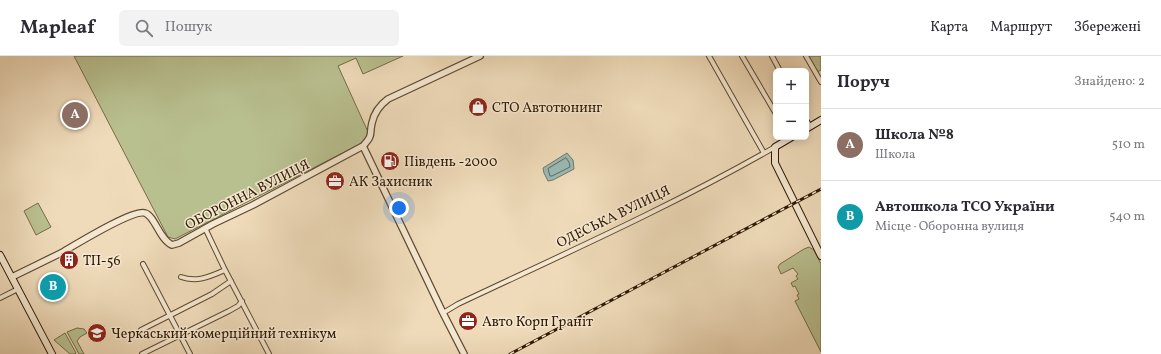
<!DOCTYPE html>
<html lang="uk">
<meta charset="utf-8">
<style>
body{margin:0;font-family:Vollkorn,serif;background:#f2f2f3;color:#2b2b33}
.controls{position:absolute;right:12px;top:12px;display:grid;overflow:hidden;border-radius:6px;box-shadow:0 2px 10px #0003}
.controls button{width:36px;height:36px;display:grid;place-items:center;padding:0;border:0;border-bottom:1px solid #e1e1e2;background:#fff;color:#2b2b33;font:20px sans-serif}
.you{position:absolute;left:399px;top:152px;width:14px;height:14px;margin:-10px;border:3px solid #fff;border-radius:50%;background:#1a73e8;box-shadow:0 0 0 6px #1a73e833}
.badge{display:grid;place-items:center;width:26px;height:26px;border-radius:50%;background:#8f2418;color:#fff;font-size:13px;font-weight:700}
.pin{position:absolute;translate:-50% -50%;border:2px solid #fff;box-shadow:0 1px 4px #0006}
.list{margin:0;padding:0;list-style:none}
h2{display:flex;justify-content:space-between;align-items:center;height:52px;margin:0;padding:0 16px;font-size:17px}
h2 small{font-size:13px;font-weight:400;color:#7c7c81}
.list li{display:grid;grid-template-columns:26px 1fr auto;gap:12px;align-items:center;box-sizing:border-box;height:72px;padding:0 16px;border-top:1px solid #e1e1e2}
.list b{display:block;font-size:15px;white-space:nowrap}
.list p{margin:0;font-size:13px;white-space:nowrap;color:#7c7c81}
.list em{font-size:13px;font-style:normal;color:#7c7c81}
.icon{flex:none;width:22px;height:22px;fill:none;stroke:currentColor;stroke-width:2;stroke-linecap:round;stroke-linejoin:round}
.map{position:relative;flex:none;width:821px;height:298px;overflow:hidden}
header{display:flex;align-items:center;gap:24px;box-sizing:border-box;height:56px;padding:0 20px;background:#fff;border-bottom:1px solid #e1e1e2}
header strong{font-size:19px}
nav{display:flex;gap:22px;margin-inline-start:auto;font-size:14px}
.search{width:280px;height:36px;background:#f2f2f3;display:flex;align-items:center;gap:10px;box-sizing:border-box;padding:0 14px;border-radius:6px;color:#7c7c81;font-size:15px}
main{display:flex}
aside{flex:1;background:#fff}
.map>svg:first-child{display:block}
</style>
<header>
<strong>Mapleaf</strong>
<div class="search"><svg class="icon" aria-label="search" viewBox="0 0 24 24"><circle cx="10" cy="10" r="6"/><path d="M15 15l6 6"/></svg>Пошук</div>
<nav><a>Карта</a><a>Маршрут</a><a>Збережені</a></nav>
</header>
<main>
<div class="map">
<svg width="821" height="298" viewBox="0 0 821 298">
<rect width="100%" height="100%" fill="#efdbba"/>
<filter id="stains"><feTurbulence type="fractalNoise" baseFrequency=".005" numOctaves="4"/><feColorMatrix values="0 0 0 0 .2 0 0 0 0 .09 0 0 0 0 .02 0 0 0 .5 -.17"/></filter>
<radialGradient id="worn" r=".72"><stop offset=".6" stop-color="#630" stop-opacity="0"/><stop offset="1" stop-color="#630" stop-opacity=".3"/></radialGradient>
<path fill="#b9c090" stroke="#746c48" d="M74,0H403L363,18L356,2L338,10L369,78L366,85L175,183L168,181Z
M808,0H821V14L817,16Z
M38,147L51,171L36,179L24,155Z
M809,191L814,194L821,208V296L795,245L799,243L797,239L799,238L795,230L793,231L791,227L798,223L796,220L798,218L793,212L781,218L778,211L780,208L804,193Z
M77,272L84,273L87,277L80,281L77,285L84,298H79L67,276Z
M65,277L76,297L75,298H70L54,284Z"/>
<path fill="#9abab5" stroke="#6f796d" d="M567,97L573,104L574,113L553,124L548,125L544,117L543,112Z"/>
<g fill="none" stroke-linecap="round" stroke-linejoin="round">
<path stroke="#64695b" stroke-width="1" d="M566,102L569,106L570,111L552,120H550L548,113Z"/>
<defs>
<path id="minor" d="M709,0L764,97
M742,0L776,58
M772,0L780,15
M806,0L821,26
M806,64L810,70
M205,172L225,214L269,298
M143,208L190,298
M181,221C197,227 211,220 225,214
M0,242L18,233
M443,257L458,248C564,198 672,150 775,91
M141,274L212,238L231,225
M142,298L229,255L238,250L242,245"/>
<path id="tertiary" d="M363,90L443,257L464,298
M12,221C28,213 45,205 61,197C75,189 133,153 145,157C155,160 159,183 172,189L179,187L213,168L253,149L363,90C374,78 369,79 372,67C374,57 380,49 388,43L480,0"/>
<path id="secondary" d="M806,73L821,64
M792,81L775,91V107L821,200
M0,199L52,298"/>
</defs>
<use href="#minor" stroke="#5f492f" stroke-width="6"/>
<use href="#tertiary" stroke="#5f492f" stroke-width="8"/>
<use href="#secondary" stroke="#2f1801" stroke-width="8"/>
<use href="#minor" stroke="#f5e8d2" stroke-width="4"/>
<use href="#tertiary" stroke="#f5e8d2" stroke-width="5.5"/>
<use href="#secondary" stroke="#f5e8d2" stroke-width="6"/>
<defs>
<path id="rail" d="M510,298L821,133"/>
</defs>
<use href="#rail" stroke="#2f1801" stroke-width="3"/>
<use href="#rail" stroke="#f5e8d2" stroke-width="1.5" stroke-dasharray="4.5" stroke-linecap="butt"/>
</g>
<defs>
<symbol id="shop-disc" viewBox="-11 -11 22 22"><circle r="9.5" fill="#8f2418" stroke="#f5e8d2"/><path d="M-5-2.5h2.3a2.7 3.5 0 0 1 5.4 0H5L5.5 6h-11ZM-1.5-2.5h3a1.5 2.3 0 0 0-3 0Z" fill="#fff"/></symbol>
<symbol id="fuel-disc" viewBox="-11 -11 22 22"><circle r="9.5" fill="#8f2418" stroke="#f5e8d2"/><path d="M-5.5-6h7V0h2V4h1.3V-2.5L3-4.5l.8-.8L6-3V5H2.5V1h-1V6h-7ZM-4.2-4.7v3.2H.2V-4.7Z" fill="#fff"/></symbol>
<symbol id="office-disc" viewBox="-11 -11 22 22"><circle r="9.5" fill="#8f2418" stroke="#f5e8d2"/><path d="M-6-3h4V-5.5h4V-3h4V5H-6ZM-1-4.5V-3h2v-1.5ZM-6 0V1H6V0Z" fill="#fff"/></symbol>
<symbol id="building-disc" viewBox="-11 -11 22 22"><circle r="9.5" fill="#8f2418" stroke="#f5e8d2"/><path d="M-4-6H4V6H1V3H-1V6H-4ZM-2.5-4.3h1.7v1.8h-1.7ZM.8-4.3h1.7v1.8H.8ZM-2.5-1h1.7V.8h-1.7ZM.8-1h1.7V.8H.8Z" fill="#fff"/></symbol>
<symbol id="university-disc" viewBox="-11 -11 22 22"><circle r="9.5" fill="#8f2418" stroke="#f5e8d2"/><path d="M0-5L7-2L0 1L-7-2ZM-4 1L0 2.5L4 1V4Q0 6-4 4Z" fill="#fff"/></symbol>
</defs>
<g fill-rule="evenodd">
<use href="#shop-disc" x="467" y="40" width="22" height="22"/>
<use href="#fuel-disc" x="379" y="94" width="22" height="22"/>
<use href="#office-disc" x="324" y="114" width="22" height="22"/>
<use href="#building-disc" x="58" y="193" width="22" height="22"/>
<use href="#office-disc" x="457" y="254" width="22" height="22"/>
<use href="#university-disc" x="86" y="266" width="22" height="22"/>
</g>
<g text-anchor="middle" stroke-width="3" stroke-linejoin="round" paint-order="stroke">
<g font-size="14" fill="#2f1801" stroke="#f5e8d2" text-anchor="start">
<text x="492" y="56">СТО Автотюнинг</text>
<text x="404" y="110">Південь -2000</text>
<text x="349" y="130">АК Захисник</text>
<text x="83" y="209">ТП-56</text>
<text x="482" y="270">Авто Корп Граніт</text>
<text x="111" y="282">Черкаський комерційний технікум</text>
</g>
<g font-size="14" fill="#2f1801" stroke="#f5e8d2">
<text transform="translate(247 138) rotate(-27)" y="5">ОБОРОННА ВУЛИЦЯ</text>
<text transform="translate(613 160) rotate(-26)" y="5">ОДЕСЬКА ВУЛИЦЯ</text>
</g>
</g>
<rect width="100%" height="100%" filter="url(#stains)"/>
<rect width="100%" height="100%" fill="url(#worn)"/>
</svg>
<div class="controls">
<button>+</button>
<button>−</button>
</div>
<div class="you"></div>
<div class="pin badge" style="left:75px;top:59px;background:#8d6e63">A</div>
<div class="pin badge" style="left:53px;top:231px;background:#0f9aa8">B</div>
</div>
<aside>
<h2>Поруч<small>Знайдено: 2</small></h2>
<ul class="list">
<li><span class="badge" style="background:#8d6e63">A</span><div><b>Школа №8</b><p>Школа</p></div><em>510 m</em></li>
<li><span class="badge" style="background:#0f9aa8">B</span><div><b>Автошкола ТСО України</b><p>Місце · Оборонна вулиця</p></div><em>540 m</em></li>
</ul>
</aside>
</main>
